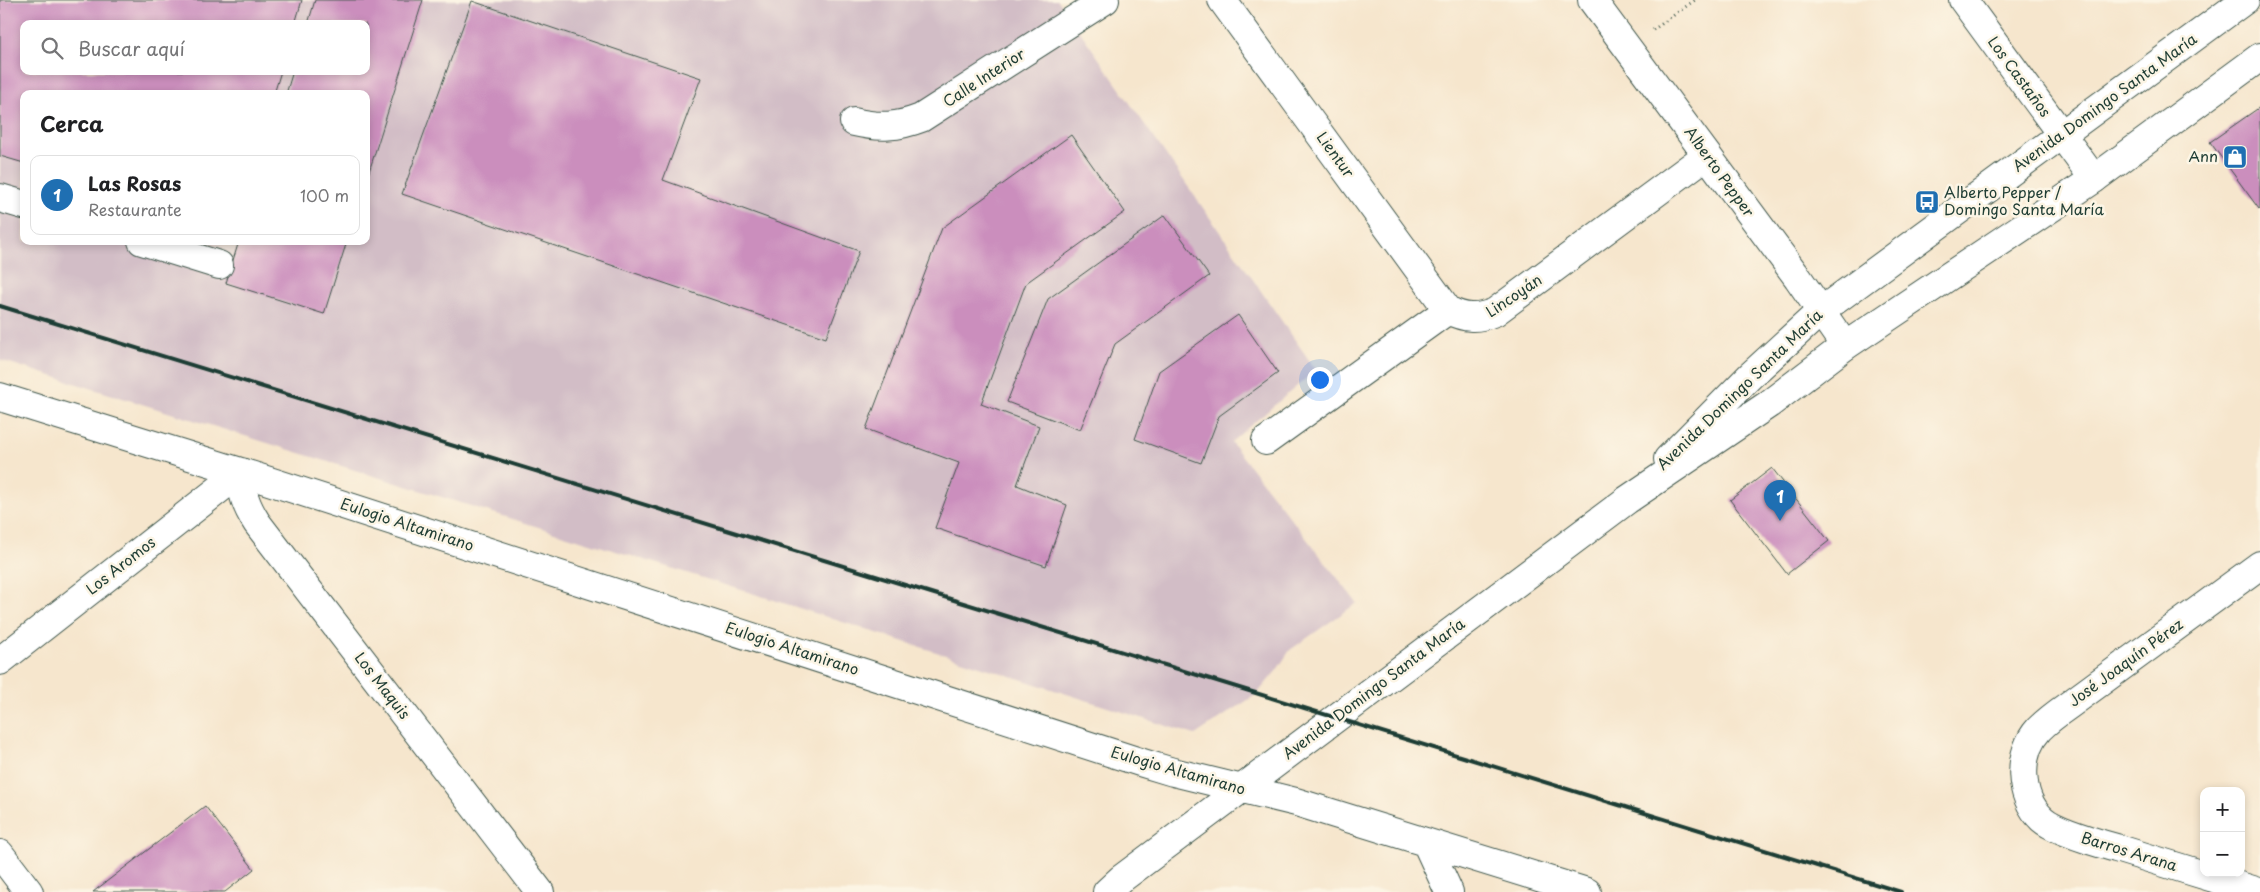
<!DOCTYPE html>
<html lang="es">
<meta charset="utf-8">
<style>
body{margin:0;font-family:"Playpen Sans",sans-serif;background:#f6f6f6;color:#202124}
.controls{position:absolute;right:15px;bottom:15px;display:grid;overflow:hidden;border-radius:10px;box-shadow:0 2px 8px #0003}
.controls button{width:45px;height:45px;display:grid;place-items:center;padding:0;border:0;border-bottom:1px solid #e0e0e0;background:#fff;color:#202124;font:25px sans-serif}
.you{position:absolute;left:1319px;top:379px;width:18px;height:18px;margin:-12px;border:4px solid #fff;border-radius:50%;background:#1a73e8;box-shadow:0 0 0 8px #1a73e833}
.badge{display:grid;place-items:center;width:32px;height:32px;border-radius:50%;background:#1f6fb2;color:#fff;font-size:16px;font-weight:700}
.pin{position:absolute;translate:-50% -41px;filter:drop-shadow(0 1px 2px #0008)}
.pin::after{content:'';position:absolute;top:26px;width:18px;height:15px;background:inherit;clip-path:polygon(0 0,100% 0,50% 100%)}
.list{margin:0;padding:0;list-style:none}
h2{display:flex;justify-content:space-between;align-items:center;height:65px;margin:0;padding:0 20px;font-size:21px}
h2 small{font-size:16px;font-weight:400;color:#757577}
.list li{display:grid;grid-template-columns:32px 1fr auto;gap:15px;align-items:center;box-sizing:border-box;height:80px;margin:0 10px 10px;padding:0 10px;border:1px solid #e0e0e0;border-radius:10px}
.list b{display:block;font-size:19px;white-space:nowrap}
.list p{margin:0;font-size:16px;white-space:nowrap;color:#757577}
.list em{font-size:16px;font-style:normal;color:#757577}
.icon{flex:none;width:28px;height:28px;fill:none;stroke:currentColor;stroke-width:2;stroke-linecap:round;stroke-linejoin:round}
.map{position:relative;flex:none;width:2260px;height:892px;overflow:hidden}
.search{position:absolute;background:#fff;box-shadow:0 2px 8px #0003;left:20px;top:20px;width:350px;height:55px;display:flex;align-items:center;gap:12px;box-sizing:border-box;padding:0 18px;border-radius:10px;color:#757577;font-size:19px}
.panel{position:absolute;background:#fff;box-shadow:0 2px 8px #0003;left:20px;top:90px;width:350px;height:155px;border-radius:10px}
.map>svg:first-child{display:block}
</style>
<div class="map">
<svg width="2260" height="892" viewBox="0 0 2260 892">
<rect width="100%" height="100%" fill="#fcf5e5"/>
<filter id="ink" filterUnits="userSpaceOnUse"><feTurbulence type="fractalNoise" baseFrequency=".02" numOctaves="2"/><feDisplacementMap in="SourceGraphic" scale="10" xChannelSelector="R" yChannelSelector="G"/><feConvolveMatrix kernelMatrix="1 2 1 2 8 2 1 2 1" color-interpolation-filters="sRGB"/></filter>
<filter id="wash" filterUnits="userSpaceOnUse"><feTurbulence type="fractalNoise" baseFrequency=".0096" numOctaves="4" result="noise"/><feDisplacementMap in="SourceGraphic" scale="20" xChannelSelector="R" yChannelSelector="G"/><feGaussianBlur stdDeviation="1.12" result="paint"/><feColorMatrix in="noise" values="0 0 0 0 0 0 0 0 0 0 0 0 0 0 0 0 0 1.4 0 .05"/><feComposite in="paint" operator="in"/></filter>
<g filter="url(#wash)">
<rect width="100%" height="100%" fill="#f6e6cd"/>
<path fill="#d2bdc6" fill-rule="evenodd" d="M0,0H1058L1316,370L1231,442L1357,603L1290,650L1277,670L1257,694L1195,735L777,601L0,360ZM24,24H366V71H24ZM24,94H366V241H24Z"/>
<g id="blocks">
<path fill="#cb8ebd" d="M0,0H302L295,24H24V71H281L274,94H24V163L0,156Z
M315,0H423L367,178L366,94H286L293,71H366V24H308Z
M472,1L701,78L663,180L859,251L826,338L402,194Z
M2260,107V208L2259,209L2210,142Z
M1071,135L1125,212L1026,283L981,404L1039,426L1017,485L1067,505L1046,566L935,528L959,463L866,429L942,228Z
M1165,215L1209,276L1115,344L1080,430L1007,402L1048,299Z
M239,241H347L324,314L226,283Z
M1238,315L1278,373L1219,416L1201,463L1135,439L1159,371Z
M1772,468L1829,541L1787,574L1730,500Z
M205,806L254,869L225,892H93Z"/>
</g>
</g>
<g filter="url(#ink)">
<use href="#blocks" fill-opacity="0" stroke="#3f564b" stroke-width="1"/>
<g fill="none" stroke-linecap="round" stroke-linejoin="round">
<defs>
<path id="minor" d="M1222,0L1448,310C1465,319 1478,319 1495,312L1707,155
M1592,0L1798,278L1845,346
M1963,0L2094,179
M854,122C879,128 898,127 921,118L1105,0
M0,198L24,205
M142,241L219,265
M0,397L241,472L1143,763L1173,772L1296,802L1587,892
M1266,441L1448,310
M241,472C241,492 246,506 257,523L540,892
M0,661L241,472
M1426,842L1449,892
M0,854L29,892
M2259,892C2211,877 2164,863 2116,848C2098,843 2055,831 2042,819C2018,796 2017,753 2039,729C2048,720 2059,712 2069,705L2260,565"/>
<path id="major" d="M1668,459L1750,376L1821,311L2245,0
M1107,892L1121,879L1627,500L1769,404L1845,346L2094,179L2260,57"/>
</defs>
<use href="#minor" stroke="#3f564b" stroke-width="30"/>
<use href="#major" stroke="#3f564b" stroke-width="30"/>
<path stroke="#3f564b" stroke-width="3" stroke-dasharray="1 4" stroke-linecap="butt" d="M1653,30L1695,0"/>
<use href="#minor" stroke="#fff" stroke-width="28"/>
<use href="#major" stroke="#fff" stroke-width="28"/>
<path stroke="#1f3d34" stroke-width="4" d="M0,306L1901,892"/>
</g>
</g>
<defs>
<symbol id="shop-square" viewBox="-11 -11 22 22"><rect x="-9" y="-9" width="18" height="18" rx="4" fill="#1f6fb2" stroke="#fcf5e5"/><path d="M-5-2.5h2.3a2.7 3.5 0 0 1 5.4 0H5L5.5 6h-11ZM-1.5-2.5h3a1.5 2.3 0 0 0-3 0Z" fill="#fff"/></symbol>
<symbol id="bus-square" viewBox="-11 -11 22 22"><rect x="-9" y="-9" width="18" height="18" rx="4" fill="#1f6fb2" stroke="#fcf5e5"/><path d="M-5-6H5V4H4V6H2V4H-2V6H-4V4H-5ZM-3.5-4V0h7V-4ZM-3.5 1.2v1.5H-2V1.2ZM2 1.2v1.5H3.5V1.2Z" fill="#fff"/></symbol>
</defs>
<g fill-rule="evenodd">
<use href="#shop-square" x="2221" y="143" width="28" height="28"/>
<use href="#bus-square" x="1913" y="188" width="28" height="28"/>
</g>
<g text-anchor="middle" stroke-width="5" stroke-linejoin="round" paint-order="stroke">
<g font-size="15" fill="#1f3d34" stroke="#fcf5e5">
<text transform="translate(2019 77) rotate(54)" y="5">Los Castaños</text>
<text transform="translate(984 78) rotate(-33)" y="5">Calle Interior</text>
<text transform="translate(2105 103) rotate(-36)" y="5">Avenida Domingo Santa María</text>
<text transform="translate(1335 155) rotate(54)" y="5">Lientur</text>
<text transform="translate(1719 172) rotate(54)" y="5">Alberto Pepper</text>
<text transform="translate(1514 296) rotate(-34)" y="5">Lincoyán</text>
<text transform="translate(1740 390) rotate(-44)" y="5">Avenida Domingo Santa María</text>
<text transform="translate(407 525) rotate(18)" y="5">Eulogio Altamirano</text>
<text transform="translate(121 566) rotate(-38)" y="5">Los Aromos</text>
<text transform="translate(792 649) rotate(18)" y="5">Eulogio Altamirano</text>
<text transform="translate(2126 663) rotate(-36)" y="5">José Joaquín Pérez</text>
<text transform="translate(382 686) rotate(52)" y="5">Los Maquis</text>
<text transform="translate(1374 689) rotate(-37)" y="5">Avenida Domingo Santa María</text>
<text transform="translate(1178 771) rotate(16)" y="5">Eulogio Altamirano</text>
<text transform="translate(2129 852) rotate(17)" y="5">Barros Arana</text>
</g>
<g font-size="15" fill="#1f3d34" stroke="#fcf5e5" text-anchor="end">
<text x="2218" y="162">Ann</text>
<text x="1944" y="198" text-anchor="start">Alberto Pepper /<tspan x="1944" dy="17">Domingo Santa María</tspan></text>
</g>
</g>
</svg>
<div class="controls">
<button>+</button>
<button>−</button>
</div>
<div class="you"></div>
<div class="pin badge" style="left:1780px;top:521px">1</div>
<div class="search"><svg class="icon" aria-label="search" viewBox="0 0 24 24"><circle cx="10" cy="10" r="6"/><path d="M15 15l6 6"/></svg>Buscar aquí</div>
<section class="panel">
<h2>Cerca<small></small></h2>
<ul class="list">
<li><span class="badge">1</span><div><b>Las Rosas</b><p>Restaurante</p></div><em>100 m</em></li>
</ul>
</section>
</div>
